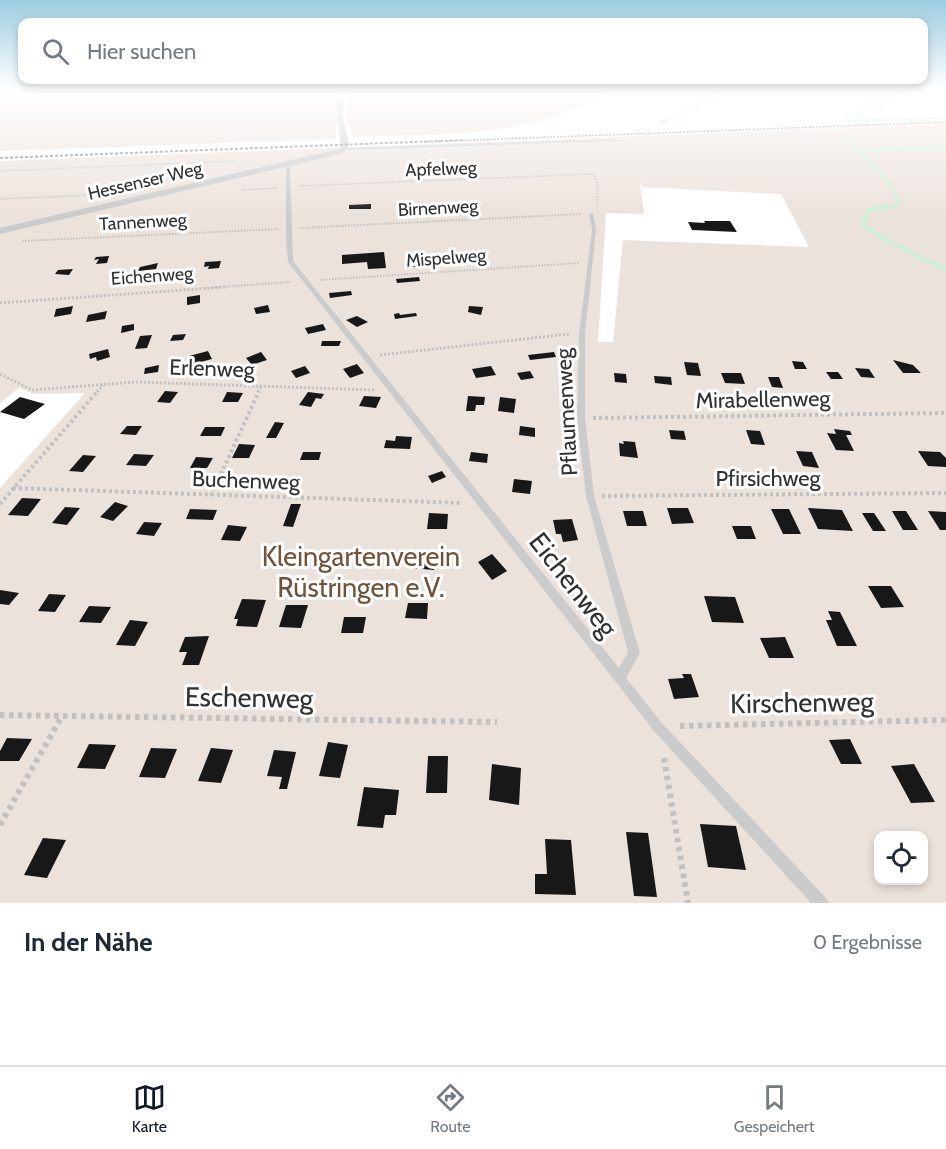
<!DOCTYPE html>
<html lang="de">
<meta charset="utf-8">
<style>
body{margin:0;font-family:Cabin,sans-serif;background:#f2f2f3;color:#1f2937}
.controls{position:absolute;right:18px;bottom:18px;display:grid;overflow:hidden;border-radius:12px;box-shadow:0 3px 9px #0003}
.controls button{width:54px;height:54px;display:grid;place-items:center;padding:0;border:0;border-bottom:2px solid #e0e1e3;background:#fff;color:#1f2937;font:30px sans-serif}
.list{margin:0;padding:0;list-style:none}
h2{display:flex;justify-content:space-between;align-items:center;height:78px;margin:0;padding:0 24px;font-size:26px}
h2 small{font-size:20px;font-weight:400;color:#747a83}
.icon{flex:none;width:33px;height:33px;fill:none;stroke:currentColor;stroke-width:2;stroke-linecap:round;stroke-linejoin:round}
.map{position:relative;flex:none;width:946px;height:903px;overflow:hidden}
.search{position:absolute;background:#fff;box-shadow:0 3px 9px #0003;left:18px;right:18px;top:18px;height:66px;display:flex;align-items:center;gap:15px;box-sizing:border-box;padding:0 21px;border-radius:12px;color:#747a83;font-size:22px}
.sheet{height:162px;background:#fff}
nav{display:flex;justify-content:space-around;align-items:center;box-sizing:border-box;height:84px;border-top:2px solid #e0e1e3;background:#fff;font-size:16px;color:#747a83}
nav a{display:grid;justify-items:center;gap:3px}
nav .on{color:#111827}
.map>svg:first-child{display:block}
</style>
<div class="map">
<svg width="946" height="903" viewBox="0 0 946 903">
<rect width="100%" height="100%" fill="#fff"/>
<path fill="#ece2dc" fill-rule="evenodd" d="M0,90H339L336,139L0,151Z
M348,90H602L603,94C532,139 434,134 352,137L346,116Z
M946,124V903H0V488L85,393L34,394L19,388L0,403V161ZM640,182L642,187L781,194L809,247L623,240L613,342H598L606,213L644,214ZM878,836H924V880H878Z"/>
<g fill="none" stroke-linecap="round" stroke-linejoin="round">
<path stroke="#caf0d5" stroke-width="2" d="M845,119L879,106L910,90
M844,121L946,118
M659,124L717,95L718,90
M843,134L850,142"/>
<path stroke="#caf0d5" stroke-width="3" d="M849,140L893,188L898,204L888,206
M858,151L946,148"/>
<path stroke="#caf0d5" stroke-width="4" d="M894,205L868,211L864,225L890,242L946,270"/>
</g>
<path fill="#181818" d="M371,204V209H349V205Z
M704,221H730L737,232L692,230L688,222L705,223Z
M384,252L386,268L368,269L367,262L342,264V255Z
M109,256L107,263L96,264L99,259L94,260L96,257Z
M411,260L427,261L429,266L413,267Z
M221,261L219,268L208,269L209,266L204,267L205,262Z
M158,263L156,269L138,271L140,267Z
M73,269L69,275L55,274L58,270Z
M419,277L420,281L397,283L396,279Z
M351,291L352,295L330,298L329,293Z
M200,295V303L187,305V297Z
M268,305L270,312L256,314L254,308Z
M73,306L71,314L54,317L56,309Z
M469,306L483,307L481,315L468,312Z
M107,311L105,319L86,322L88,315Z
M399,313L400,315L416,313L417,316L395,319L394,314Z
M357,316L368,322L357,327L346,320Z
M134,324V330L121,333L122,326Z
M323,324L326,330L308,334L305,328Z
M186,334L183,340L170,341L173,335Z
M152,335L147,348L135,349L140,336Z
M322,341H341L339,346H321Z
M108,349L110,357L97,361L96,357L90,359L89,354Z
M208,351L212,359L193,364L189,356Z
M261,352L267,360L252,365L246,358Z
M554,352L556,357L530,360L528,355Z
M893,360L913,365L921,373H903Z
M792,361L803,362L807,369H795Z
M684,362L698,363L701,376L687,375Z
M357,364L364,373L350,378L343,369Z
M159,365L158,372L144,374L145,368Z
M305,366L310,373L296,378L291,371Z
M491,366L496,375L476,378L472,369Z
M855,368L869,369L875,378L861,377Z
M530,371L534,378L521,380L517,373Z
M826,372H838L843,379H831Z
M614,373L626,374L627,383L615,382Z
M721,373H741L745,384L725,383Z
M654,376L671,377L672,385L655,383Z
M768,377H779L783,388L772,387Z
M165,391L178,392L170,403L157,402Z
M227,392L243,393L238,402H222Z
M308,392L324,394L321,399L316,398L311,407L299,405Z
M364,396L381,397L376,408L359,406Z
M468,396L485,397L484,405H476L475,411H466Z
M20,397L45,404L24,419L0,412Z
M500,397L516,399L514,413L498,411Z
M275,422L284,423L276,438H266Z
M127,426H142L136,435L120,434Z
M520,426L535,428V437L519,435Z
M205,427H225L221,436H200Z
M834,429L850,431L852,435H846L854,451L836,450L827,433L836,434Z
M669,430L684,431L686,440L671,439Z
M746,430L760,431L765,445L751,444Z
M396,436L412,437L410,449L384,448L386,440L395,441Z
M623,441L635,442L638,458L620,456L619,443L624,444Z
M239,444L255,445L249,458H232Z
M796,451L812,452L819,468L803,466Z
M918,451L940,452L946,458V467L928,466Z
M303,452H321L319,460H300Z
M471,452L488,454L487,463L469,461Z
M134,454L154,455L146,466L126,465Z
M83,455L96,456L83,472L69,471Z
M196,457L213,458L207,468H190Z
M442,471L446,477L432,483L428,476Z
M514,479L532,481L530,494L512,492Z
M22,498L41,499L28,516L8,515Z
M115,502L128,506L113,521L100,517Z
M291,504H301L293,527L283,526Z
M65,507L80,508L67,525L52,523Z
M667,508H688L694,523L672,524Z
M808,508L842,510L853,531L818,529Z
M190,509L217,510L213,520L186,519Z
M771,509H789L801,534H783Z
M623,511H643L647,526H627Z
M892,511H906L918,530H903Z
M928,511L946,512V530H940Z
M429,513L448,514L447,529H427Z
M862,513H874L886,531H873Z
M572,519L578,540L563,542L561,534H556L553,520Z
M144,522L162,523L154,536L136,534Z
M228,525L247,527L240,541L221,540Z
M732,526H751L756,539H737Z
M422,551L437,552L434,570L411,568L414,554L421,555Z
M492,554L507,571L492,580L478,562Z
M868,586H891L904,607L881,608Z
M0,590L19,593L9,605L0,604Z
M49,594L66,595L55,612L38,611Z
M704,596L735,597L744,623L712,622Z
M242,599L266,600L257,627L236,626L238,619H234Z
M408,603H428L427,619L405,618Z
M286,605H308L301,628L279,627Z
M89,606L111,607L101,623L79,622Z
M828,611L840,612L857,646H837L826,620H832Z
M344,617H366L363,633H341Z
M130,620L148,622L135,646L116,645Z
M209,636L199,665H182L187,652H179L185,637Z
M785,637L794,658H769L760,638Z
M682,674H691L699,697L674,699L668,679L684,678Z
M7,738L32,739L19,761H0V751Z
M850,739L862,764H841L829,740Z
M328,742L348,745L340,778L319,776Z
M89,744L116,745L105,769L77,768Z
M151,748L177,749L165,778L139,777Z
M211,748L233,750L221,783L198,781Z
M274,750L296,752L287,789H279L282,777L267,776Z
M428,756H448L447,793H426Z
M492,764L521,768L519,805L489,800Z
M914,764L935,802L911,803L891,766Z
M364,787L399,790L396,815H385L383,828L357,826Z
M700,824L736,826L746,870L708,867Z
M626,832L648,833L657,897L634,896Z
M43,838L66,840L47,878L24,875Z
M545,839L571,840L576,895L535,894V874H547Z"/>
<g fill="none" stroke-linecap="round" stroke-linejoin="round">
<path stroke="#c1c1c1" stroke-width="1.5" stroke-dasharray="1.5 1.5" stroke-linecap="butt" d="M0,171L235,161
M299,186L594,174L598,187L597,206
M242,190L278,188
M0,199L92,195"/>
<path stroke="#c1c1c1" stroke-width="2" stroke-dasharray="1.5 1.5" stroke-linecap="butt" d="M300,228L581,214
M22,241L278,229
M320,280L579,263
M205,288L291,282"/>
<path stroke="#c1c1c1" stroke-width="3" stroke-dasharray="2 2" stroke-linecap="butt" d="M0,303L226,287
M380,355L569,334
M0,374L32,390L135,382L376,390
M97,392L103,385
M258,392L261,386"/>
<path stroke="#c1c1c1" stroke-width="4" stroke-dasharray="3 3" stroke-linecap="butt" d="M593,418L946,413
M13,488L462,503
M211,496L259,391
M602,496L946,493
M0,504L98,391"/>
<path stroke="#c1c1c1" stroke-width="6" stroke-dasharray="4.5 4.5" stroke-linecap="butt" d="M0,715L497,722
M680,726L946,720
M664,758L688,903
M0,825L62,716"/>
<path fill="#cbcbcb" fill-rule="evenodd" d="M614,139L615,141L344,150L342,149L344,148Z
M284,163H286L290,166L293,261L619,668L628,652L586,496L577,418L579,334L592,230L589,214L593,213L596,230L585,334V418L594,496L640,653L626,678L662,723L826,898L829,903H811L654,731L288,262L286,237V166Z"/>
<path fill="#cbcbcb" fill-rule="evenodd" d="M339,90H345L343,117L349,145L345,153L0,234V228L339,149L341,145L337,117Z"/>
<path stroke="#868686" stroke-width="1.5" stroke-dasharray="2 1.5" stroke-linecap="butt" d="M424,142L946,122"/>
<path stroke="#868686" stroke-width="2" stroke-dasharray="3 2" stroke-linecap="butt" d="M0,158L464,140"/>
</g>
<linearGradient id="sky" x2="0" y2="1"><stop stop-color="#9ccce0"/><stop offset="0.41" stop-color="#fff"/><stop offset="1" stop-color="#fff" stop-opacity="0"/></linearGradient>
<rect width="946" height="217" fill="url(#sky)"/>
<g text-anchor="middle" stroke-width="6" stroke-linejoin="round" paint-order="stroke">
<g font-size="18" fill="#313131" stroke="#fff">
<text transform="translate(441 169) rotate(-2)" y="6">Apfelweg</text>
<text transform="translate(145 181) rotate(-13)" y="6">Hessenser Weg</text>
<text transform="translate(438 208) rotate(-3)" y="6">Birnenweg</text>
<text transform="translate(143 222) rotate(-3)" y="6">Tannenweg</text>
<text transform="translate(446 258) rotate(-4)" y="6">Mispelweg</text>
<text transform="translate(152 276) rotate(-4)" y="6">Eichenweg</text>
</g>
<g font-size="22" fill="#313131" stroke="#fff">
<text transform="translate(212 368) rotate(2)" y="8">Erlenweg</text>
<text transform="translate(763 399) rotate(-1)" y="8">Mirabellenweg</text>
<text transform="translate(566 412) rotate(-93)" y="8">Pflaumenweg</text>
<text x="768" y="486">Pfirsichweg</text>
<text transform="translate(246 480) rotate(2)" y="8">Buchenweg</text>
</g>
<g font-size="27" fill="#725339" stroke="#fff">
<text x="361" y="566">Kleingartenverein<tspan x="361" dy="31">Rüstringen e.V.</tspan></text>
</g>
<g font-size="27" fill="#313131" stroke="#fff">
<text transform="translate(573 585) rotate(52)" y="9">Eichenweg</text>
<text transform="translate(249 698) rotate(1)" y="9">Eschenweg</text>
<text transform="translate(802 703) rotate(-1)" y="9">Kirschenweg</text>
</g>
</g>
</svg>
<div class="controls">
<button><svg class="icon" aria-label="locate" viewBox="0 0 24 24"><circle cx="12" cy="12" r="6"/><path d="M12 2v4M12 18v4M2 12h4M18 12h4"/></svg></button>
</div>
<div class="search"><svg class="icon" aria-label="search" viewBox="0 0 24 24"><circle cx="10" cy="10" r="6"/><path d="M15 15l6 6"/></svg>Hier suchen</div>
</div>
<section class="sheet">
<h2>In der Nähe<small>0 Ergebnisse</small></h2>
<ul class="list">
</ul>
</section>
<nav>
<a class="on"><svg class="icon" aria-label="map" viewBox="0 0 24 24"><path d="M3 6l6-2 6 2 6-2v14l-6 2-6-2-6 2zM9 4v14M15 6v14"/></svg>Karte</a>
<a><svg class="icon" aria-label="directions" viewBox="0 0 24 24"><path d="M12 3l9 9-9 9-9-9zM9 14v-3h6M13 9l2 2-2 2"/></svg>Route</a>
<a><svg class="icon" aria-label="saved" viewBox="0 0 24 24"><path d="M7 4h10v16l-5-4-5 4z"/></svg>Gespeichert</a>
</nav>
